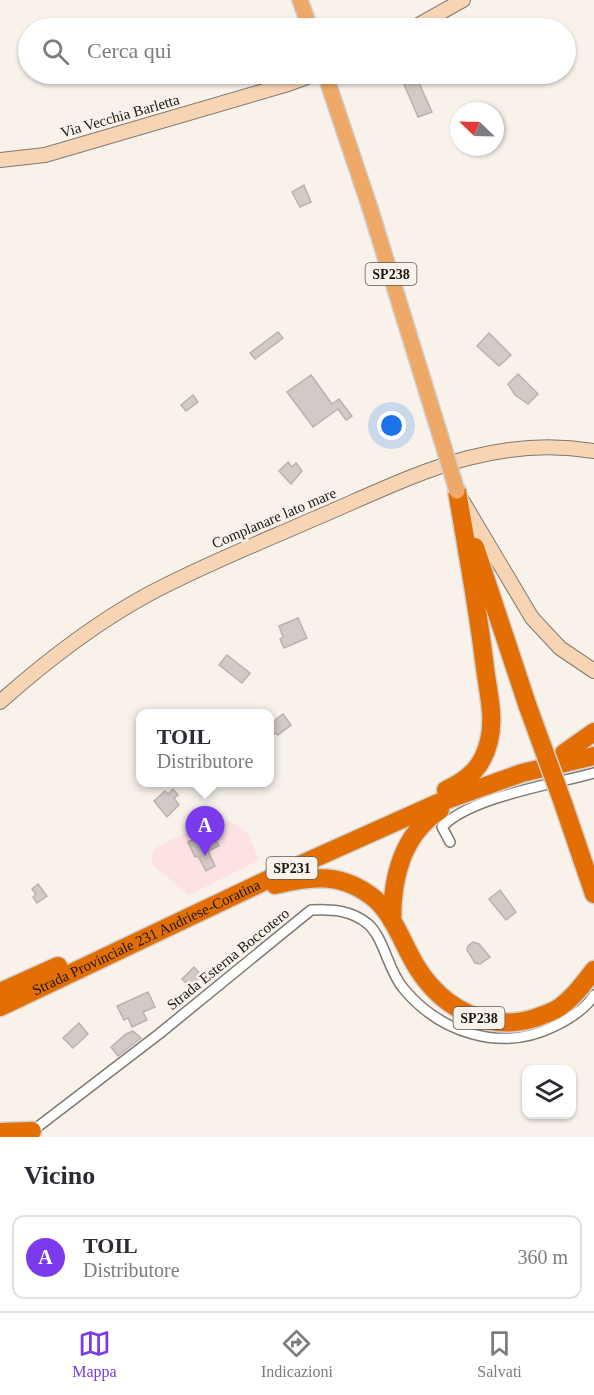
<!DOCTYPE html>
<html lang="it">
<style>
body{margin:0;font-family:Georgia,serif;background:#f7f7f7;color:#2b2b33}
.controls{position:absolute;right:18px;bottom:18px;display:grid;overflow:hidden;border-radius:12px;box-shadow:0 2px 4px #0004}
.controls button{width:54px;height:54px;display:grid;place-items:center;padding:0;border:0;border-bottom:2px solid #e1e1e2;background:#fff;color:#2b2b33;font:30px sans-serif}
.compass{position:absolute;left:450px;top:102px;width:54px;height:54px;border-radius:50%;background:#fff;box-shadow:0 2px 4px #0004;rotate:293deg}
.you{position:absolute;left:392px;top:426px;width:21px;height:21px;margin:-15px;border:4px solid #fff;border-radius:50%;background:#1a73e8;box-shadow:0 0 0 9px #1a73e833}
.badge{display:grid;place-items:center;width:39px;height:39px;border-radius:50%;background:#7c3aed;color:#fff;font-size:20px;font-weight:700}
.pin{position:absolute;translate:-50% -50px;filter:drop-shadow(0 2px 3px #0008)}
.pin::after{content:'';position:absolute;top:32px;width:21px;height:18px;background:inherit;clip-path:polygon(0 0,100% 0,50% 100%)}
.popup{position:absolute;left:136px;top:709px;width:138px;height:78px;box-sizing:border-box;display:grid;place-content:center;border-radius:12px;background:#fff;filter:drop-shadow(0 2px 4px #0005);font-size:20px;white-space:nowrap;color:#7c7c81}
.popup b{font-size:22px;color:#2b2b33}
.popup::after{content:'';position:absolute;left:50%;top:100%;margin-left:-12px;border:12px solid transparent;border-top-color:#fff}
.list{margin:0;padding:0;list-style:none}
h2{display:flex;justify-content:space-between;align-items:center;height:78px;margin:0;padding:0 24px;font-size:26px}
h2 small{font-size:20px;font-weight:400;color:#7c7c81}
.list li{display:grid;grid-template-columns:39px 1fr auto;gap:18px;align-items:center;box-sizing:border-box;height:84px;margin:0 12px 12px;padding:0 12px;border:2px solid #e1e1e2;border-radius:12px}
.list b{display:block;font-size:22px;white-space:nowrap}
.list p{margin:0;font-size:20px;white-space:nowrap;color:#7c7c81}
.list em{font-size:20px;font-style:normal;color:#7c7c81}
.icon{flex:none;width:33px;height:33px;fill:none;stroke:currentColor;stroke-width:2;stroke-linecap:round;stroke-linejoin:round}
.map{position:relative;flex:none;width:594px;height:1137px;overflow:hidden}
.search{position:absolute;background:#fff;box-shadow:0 2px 4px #0004;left:18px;right:18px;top:18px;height:66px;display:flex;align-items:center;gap:15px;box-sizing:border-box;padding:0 21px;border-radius:33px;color:#7c7c81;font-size:22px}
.sheet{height:174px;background:#fff}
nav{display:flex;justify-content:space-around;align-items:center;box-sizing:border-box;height:84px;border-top:2px solid #e1e1e2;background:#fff;font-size:16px;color:#7c7c81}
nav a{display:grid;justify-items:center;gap:3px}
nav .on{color:#7c3aed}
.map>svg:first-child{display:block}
</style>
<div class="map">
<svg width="594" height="1137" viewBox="0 0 594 1137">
<rect width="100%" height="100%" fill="#f8f2eb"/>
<path fill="#fde2e3" d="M215,819L232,822L244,830L249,835L259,860L189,895L155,867L152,862V854L158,846Z"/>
<path fill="#d3c9c6" stroke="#bbb1ae" stroke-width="1.5" d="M416,76L432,112L418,117L403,82Z
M304,185L311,202L300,207L292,192Z
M278,332L283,338L255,359L250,353Z
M489,333L511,355L499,366L477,346Z
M518,374L538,394L528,404L515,395L508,384Z
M311,375L332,404L339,399L352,416L346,420L338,409L313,427L287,392Z
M193,395L198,402L186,411L181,405Z
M288,462L292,467L296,463L302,471L291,484L279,471Z
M298,618L307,638L284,648L280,639L283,637L279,626Z
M227,655L250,673L242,683L219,665Z
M283,714L291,725L278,735L276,733L270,737V724Z
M173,789L178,795L174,798L179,805L167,817L154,801L165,791L168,794Z
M196,838L201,847L216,840L219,846L208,851L215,866L206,871L198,856L195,857L188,842Z
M38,884L47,896L37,903L33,897L36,894L32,889Z
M500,890L516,912L506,920L489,899Z
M473,942L479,944L490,957L480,964L475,963L467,950L468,946Z
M194,967L202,976L190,987L182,979Z
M148,992L155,1007L143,1012L147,1020L132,1027L128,1018L124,1020L117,1006Z
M79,1023L88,1034L73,1048L63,1038Z
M133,1031L141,1038L118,1056L111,1047L126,1034Z"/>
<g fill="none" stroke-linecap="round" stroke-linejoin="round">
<defs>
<path id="street" d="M450,842L442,827C470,797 554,784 594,773
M31,1132L159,1034L311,910C332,909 351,910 368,924C384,938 388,970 403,988C440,1033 501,1053 555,1026C569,1019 586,1009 594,995"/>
<path id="secondary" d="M413,28L463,0
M0,160L45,155L288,84L316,74
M460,497L532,618L560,648L594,671
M0,702C45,662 94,624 147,595C201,566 259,543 316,518C410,478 488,434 594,451"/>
<path id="primary" d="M300,0L310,28
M325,74L370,208L441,438"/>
<g id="highway">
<path d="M475,547L528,707"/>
<path d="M564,753L594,732"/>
<path d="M446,790C468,780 483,767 489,741C495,717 488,692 485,668C478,609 467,550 457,491"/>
<path d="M563,803L594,894"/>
<path d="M275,885C313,876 342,872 375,899C396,918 403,946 418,969C443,1008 488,1033 535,1018C543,1015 553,1012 560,1007C574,997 584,983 594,970"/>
<path d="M392,921C392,877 402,835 440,810"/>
<path d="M0,992L58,966"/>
<path id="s1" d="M0,1007L284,872L438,803L522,773L594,756"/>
<path d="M0,1132L32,1131"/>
</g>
</defs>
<use href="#street" stroke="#7e7972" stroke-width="12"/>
<use href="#secondary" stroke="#7e7972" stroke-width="16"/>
<use href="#primary" stroke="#d1d1d0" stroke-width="18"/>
<use href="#highway" stroke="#d1d1d0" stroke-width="21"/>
<use href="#street" stroke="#fff" stroke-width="9"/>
<use href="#secondary" stroke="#f7d4b4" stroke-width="14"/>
<use href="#primary" stroke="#eea868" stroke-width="15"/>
<use href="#highway" stroke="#e36e04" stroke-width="18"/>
<defs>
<path id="primary-bridge" d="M441,438L457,491"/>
<path id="highway-bridge" d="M528,707L563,803"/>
</defs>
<use href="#primary-bridge" stroke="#d1d1d0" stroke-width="18" stroke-linecap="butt"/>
<use href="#highway-bridge" stroke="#d1d1d0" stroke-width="21" stroke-linecap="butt"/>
<use href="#primary-bridge" stroke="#eea868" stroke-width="15"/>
<use href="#highway-bridge" stroke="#e36e04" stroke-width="18"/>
</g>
<g text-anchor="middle" stroke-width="5" stroke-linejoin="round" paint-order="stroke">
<g fill="#f8f2eb" stroke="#5d5955" stroke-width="1.5">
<rect x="365.5" y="263" width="51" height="22" rx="4.5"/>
<rect x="266.5" y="857" width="51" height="22" rx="4.5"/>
<rect x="453.5" y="1007" width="51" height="22" rx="4.5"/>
</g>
<g font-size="14" font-weight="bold" fill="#1a1815">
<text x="391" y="279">SP238</text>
<text x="292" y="873">SP231</text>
<text x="479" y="1023">SP238</text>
</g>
<g font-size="15" fill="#1a1815" stroke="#f8f2eb">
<text transform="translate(120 116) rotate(-16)" y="5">Via Vecchia Barletta</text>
<text transform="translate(274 518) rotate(-23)" y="5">Complanare lato mare</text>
<text dy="5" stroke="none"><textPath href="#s1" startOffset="162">Strada Provinciale 231 Andriese-Coratina</textPath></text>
<text transform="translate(228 959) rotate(-39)" y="5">Strada Esterna Boccotero</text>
</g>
</g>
</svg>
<div class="controls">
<button><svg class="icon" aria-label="layers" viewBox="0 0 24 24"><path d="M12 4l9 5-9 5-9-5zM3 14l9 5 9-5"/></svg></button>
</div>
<svg class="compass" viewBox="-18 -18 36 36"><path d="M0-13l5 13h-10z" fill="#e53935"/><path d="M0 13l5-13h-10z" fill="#7c7c81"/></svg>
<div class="you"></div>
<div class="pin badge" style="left:205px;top:856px">A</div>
<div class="popup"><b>TOIL</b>Distributore</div>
<div class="search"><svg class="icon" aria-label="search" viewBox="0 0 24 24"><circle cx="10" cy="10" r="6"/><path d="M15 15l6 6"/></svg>Cerca qui</div>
</div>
<section class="sheet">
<h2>Vicino<small></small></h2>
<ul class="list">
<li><span class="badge">A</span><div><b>TOIL</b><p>Distributore</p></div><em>360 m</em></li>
</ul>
</section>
<nav>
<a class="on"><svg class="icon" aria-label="map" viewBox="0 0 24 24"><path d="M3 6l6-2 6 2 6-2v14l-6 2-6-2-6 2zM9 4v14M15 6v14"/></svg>Mappa</a>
<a><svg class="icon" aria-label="directions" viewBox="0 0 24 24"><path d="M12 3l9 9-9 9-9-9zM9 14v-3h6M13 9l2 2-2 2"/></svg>Indicazioni</a>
<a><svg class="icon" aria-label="saved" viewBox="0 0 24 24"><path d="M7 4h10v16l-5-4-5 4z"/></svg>Salvati</a>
</nav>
